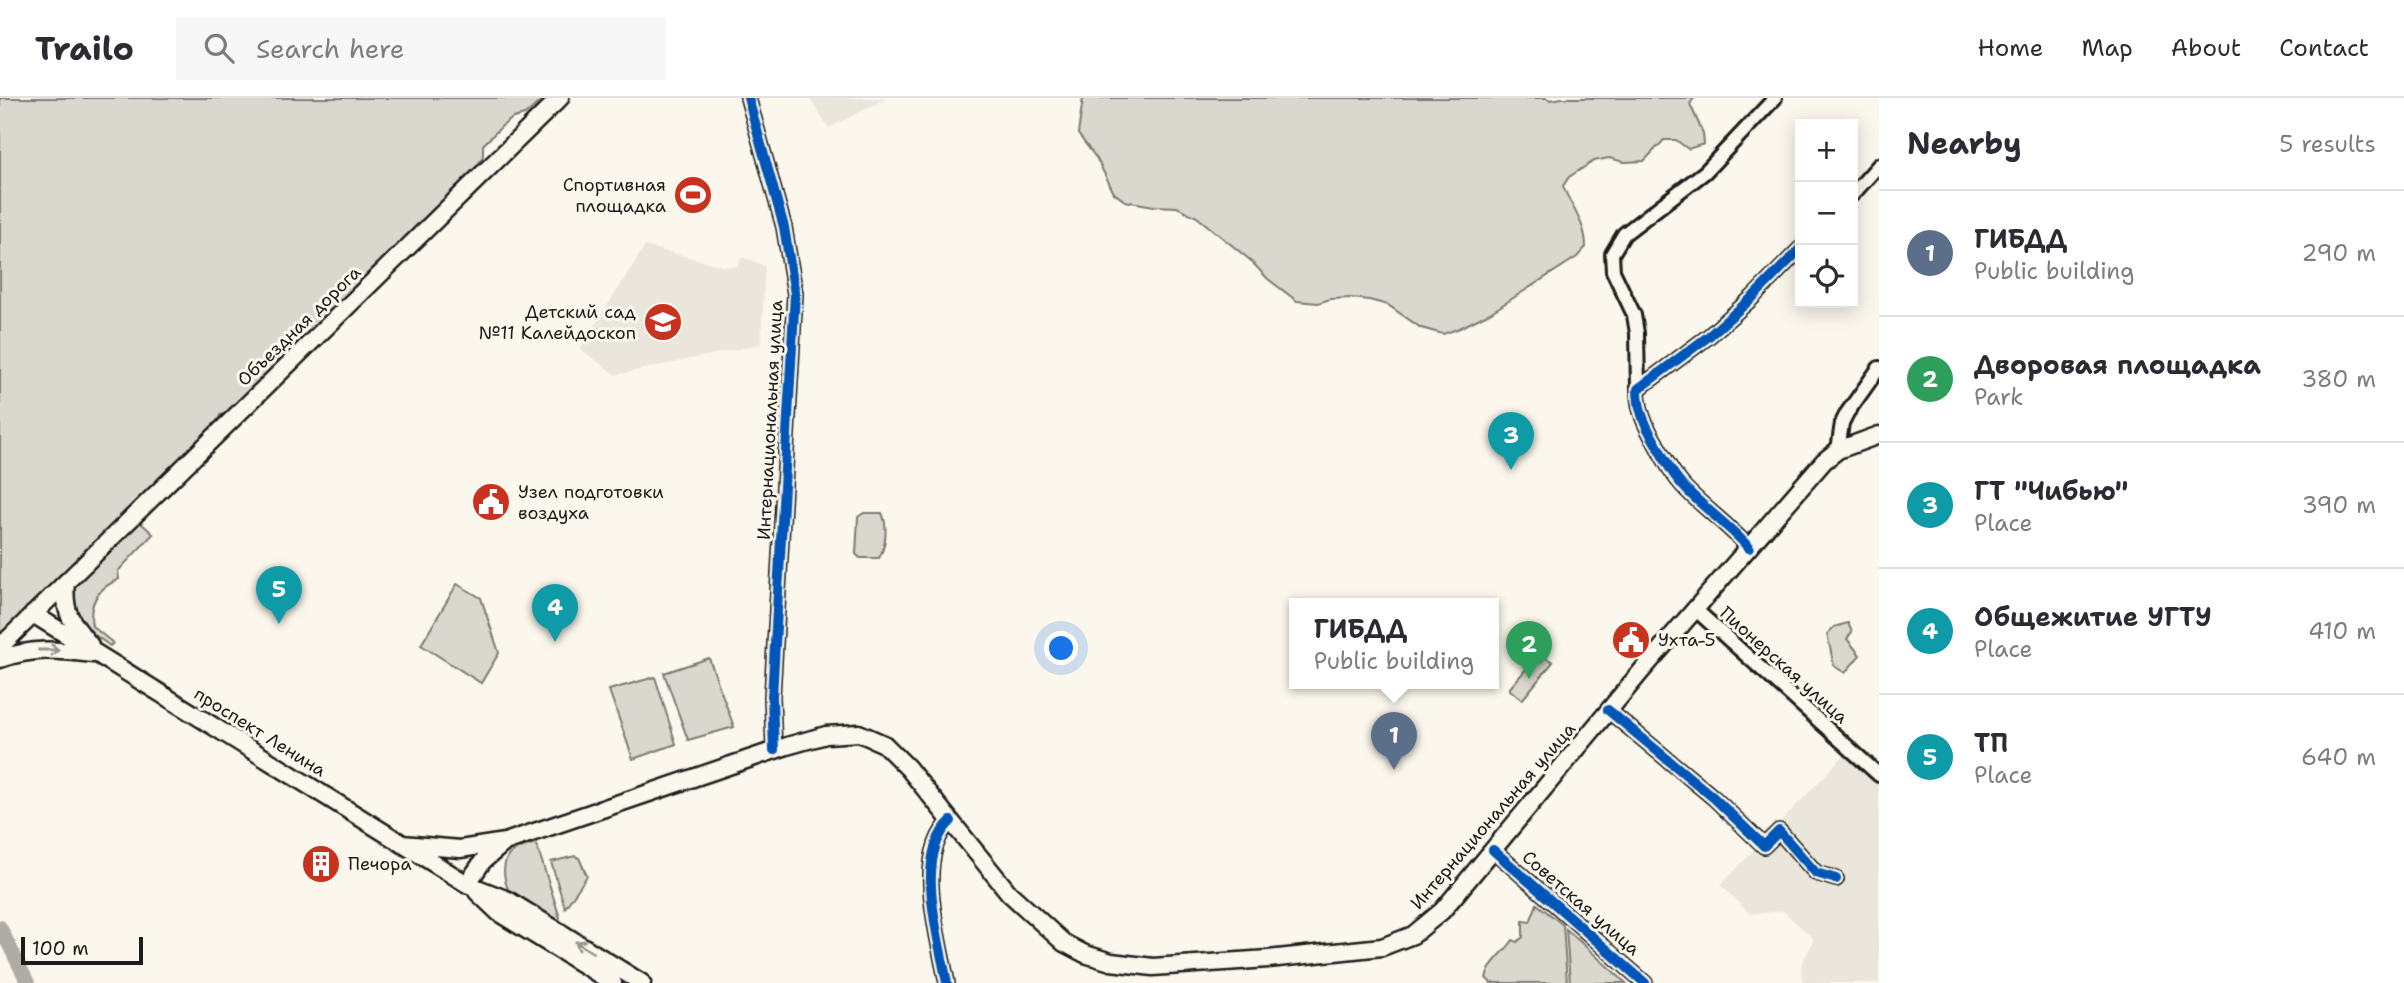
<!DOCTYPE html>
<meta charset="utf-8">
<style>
body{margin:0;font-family:"Shantell Sans",sans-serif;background:#f7f7f7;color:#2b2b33}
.controls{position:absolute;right:21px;top:21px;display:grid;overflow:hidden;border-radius:0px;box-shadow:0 4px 18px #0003}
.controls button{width:63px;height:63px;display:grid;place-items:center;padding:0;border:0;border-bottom:2px solid #e1e1e2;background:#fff;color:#2b2b33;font:35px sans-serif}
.scale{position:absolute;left:21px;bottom:18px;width:122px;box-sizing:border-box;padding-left:7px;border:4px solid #1c1c1c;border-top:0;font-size:19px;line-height:24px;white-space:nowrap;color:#1c1c1c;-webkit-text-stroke:5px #fbf7ec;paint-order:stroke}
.you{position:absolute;left:1062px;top:551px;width:24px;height:24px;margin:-18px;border:5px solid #fff;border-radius:50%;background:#1a73e8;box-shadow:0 0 0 10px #1a73e833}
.badge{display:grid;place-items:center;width:46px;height:46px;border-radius:50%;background:#db2777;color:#fff;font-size:23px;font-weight:700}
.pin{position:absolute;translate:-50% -58px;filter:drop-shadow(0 2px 4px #0008)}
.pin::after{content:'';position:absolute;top:37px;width:24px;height:21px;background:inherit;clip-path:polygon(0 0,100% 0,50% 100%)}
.popup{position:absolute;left:1289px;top:500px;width:210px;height:91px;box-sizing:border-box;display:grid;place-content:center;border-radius:0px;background:#fff;filter:drop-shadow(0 2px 5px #0005);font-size:23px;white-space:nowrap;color:#7c7c81}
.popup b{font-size:26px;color:#2b2b33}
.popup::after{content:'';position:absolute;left:50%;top:100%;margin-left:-14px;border:14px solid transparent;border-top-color:#fff}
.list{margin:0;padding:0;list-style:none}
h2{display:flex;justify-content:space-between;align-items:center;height:91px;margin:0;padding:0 28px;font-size:30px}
h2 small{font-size:23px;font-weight:400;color:#7c7c81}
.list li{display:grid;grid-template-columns:46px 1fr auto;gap:21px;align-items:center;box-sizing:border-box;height:126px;padding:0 28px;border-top:2px solid #e1e1e2}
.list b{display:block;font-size:26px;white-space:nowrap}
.list p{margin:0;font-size:23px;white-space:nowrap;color:#7c7c81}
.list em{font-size:23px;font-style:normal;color:#7c7c81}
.icon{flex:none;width:38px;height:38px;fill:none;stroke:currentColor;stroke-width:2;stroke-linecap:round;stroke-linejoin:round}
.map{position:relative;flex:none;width:1879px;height:885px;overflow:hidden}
header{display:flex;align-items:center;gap:42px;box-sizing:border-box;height:98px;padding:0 35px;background:#fff;border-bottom:2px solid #e1e1e2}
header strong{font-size:33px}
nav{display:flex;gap:38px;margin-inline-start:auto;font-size:24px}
.search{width:490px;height:63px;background:#f7f7f7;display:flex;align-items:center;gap:18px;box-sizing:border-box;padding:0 24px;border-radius:0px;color:#7c7c81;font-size:26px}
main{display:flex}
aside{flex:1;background:#fff}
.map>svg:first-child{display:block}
</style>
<header>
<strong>Trailo</strong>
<div class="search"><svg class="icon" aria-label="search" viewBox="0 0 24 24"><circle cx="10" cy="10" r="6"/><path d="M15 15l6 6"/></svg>Search here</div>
<nav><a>Home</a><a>Map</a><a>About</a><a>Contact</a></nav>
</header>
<main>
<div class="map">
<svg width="1879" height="885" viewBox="0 0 1879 885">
<rect width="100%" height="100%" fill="#fbf7ec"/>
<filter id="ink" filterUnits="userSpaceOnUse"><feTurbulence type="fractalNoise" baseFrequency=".0143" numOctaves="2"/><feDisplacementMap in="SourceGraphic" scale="14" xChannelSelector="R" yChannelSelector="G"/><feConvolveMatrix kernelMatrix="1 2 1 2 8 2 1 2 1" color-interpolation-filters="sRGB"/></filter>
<g filter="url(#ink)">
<path fill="#eae6dc" d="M809,0H887L829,30Z
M645,148L723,168L736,169L743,159L765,168L761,246L616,277L580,251Z
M1847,654L1879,684V885H1803L1801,868L1814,841L1783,813L1750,816L1721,787Z"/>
<path fill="#dad7ce" stroke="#7b7a75" stroke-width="2" d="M0,0H544L525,17L513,20L502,28L483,47V58L478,67L232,314L220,317L217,325L0,543Z
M1083,0H1546L1551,2L1562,0H1694L1690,6L1703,35L1704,46L1688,51L1676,42H1664L1644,63L1624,64L1609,60L1594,63L1569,79L1563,88C1571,109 1586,125 1586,149L1577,159L1490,215L1460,230L1443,236L1421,230L1388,207L1369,202L1351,200L1330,201L1318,205L1297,203L1268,181L1250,162L1197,119L1177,109L1154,108L1125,103L1114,95L1097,61L1078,36Z
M864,415H882C888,428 886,448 879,460H860L856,456L858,419Z
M138,422L153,436L118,473L119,481C98,490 88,505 92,528L113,545L110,548L81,527L68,493L75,482L118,444Z
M457,486L481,500L499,555L481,585L421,547Z
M1848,525L1852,534L1847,541L1860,557L1845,575L1834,568L1827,536L1834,529Z
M1539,556L1553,564L1522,602L1509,591Z
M709,560L734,629L688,642L664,575Z
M655,579L676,646L633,661L609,592Z
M536,745L560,820L558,824L513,798C504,789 500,767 510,756C516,750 528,748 536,745Z
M575,758L579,760L587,778L565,810L551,764Z
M1537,806L1563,827L1567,885H1491L1486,880C1491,862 1503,857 1513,842L1517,844L1523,839V823L1530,824Z
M1566,831L1626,885H1570Z"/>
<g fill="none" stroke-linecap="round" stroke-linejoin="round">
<path stroke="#afaca5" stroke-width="14" d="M0,829L28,885"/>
<defs>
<path id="minor" d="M748,0L784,129L795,196L772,599L774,652
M1853,96L1879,67
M1638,291L1637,235L1634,217L1613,173L1612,156L1624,136L1705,74L1775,0
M1838,352L1842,325L1847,315L1879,270
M1749,450C1730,428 1706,412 1686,391C1672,377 1663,358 1654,342C1644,325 1638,311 1638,291L1709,238L1753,199L1800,151
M1696,512L1879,677
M1608,612L1714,700L1764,748L1779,733L1816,775L1836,781
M1493,752L1645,885
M947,885C939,841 913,757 951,723"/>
<path id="major" d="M66,484C63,514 71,524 90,547
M33,516L467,786L508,802L642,885
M0,549L560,0
M0,561C34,549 58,552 93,556
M402,746L460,751L505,744L787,648L826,637L859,635L884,646L908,670L1009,795L1064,845L1085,856L1111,864L1153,869L1268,861L1382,849L1413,837L1442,813L1644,570L1824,363L1838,352L1879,337
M467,786L483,763L503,746
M477,794L499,815L613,885"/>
</defs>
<use href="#minor" stroke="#1c1c1c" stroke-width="18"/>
<use href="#major" stroke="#1c1c1c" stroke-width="21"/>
<use href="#minor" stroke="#fbf7ec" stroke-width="12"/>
<use href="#major" stroke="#fbf7ec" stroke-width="16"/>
<defs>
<path id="cycleway" d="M748,0L784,129L795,196L772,599L774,652
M1749,450C1730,428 1706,412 1686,391C1672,377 1663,358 1654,342C1644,325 1638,311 1638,291L1709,238L1753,199L1800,151
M1608,612L1714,700L1764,748L1779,733L1816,775L1836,781
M1493,752L1645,885
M947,885C939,841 913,757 951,723"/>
</defs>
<use href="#cycleway" stroke="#fbf7ec" stroke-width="15"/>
<use href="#cycleway" stroke="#0057b8" stroke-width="10"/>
</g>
<defs><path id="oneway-shaft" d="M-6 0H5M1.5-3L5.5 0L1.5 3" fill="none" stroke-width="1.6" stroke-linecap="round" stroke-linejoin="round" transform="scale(1.75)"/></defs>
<g stroke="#97948e">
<use href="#oneway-shaft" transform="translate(49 552)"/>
<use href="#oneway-shaft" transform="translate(584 849) rotate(-148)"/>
</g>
</g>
<defs>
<symbol id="stadium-disc" viewBox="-11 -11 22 22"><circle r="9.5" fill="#c8321e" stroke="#fbf7ec"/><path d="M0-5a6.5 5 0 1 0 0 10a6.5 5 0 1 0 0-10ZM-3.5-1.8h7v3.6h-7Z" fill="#fff"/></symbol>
<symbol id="school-disc" viewBox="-11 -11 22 22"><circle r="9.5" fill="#c8321e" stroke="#fbf7ec"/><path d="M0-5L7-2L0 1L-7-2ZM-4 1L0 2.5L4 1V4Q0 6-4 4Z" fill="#fff"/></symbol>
<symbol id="civic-disc" viewBox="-11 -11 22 22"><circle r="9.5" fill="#c8321e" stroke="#fbf7ec"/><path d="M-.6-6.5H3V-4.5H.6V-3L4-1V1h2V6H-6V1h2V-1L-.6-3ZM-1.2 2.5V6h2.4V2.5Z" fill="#fff"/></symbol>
<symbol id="building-disc" viewBox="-11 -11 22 22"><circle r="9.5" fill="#c8321e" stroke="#fbf7ec"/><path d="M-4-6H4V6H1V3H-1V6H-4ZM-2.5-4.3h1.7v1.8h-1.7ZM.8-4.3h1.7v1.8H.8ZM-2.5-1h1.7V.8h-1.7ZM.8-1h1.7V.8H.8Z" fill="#fff"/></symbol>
</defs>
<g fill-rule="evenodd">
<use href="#stadium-disc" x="671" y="75" width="44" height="44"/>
<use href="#school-disc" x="641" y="202" width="44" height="44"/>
<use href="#civic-disc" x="469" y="382" width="44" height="44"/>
<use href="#civic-disc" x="1609" y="520" width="44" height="44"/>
<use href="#building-disc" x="299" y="744" width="44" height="44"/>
</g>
<g text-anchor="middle" stroke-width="6" stroke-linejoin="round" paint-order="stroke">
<g font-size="18" fill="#1c1c1c" stroke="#fbf7ec" text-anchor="start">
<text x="666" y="93" text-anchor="end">Спортивная<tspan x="666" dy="21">площадка</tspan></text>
<text x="636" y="220" text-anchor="end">Детский сад<tspan x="636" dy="21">№11 Калейдоскоп</tspan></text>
<text x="518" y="400">Узел подготовки<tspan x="518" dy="21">воздуха</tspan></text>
<text x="1658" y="548">Ухта-5</text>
<text x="348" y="772">Печора</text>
</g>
<g font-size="18" fill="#1c1c1c" stroke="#fbf7ec">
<text transform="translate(299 228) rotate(-44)" y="6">Объездная дорога</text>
<text transform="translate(770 322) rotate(-87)" y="6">Интернациональная улица</text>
<text transform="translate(1784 567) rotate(42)" y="6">Пионерская улица</text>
<text transform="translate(260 634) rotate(32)" y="6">проспект Ленина</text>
<text transform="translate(1493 718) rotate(-49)" y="6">Интернациональная улица</text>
<text transform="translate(1581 805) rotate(41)" y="6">Советская улица</text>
</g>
</g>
</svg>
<div class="controls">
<button>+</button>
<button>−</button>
<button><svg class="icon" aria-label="locate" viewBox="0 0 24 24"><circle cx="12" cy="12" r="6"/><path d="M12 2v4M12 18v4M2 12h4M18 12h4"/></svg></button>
</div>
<div class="scale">100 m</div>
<div class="you"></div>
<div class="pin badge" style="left:1394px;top:672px;background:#5c6f8a">1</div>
<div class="popup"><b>ГИБДД</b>Public building</div>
<div class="pin badge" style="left:1529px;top:581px;background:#2e9e5b">2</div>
<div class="pin badge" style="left:1511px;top:372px;background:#0f9aa8">3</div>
<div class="pin badge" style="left:555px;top:544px;background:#0f9aa8">4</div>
<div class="pin badge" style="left:279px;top:526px;background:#0f9aa8">5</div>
</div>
<aside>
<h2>Nearby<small>5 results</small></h2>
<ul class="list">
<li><span class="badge" style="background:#5c6f8a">1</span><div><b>ГИБДД</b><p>Public building</p></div><em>290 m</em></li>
<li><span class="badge" style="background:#2e9e5b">2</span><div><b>Дворовая площадка</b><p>Park</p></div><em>380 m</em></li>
<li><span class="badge" style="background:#0f9aa8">3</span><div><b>ГТ &quot;Чибью&quot;</b><p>Place</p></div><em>390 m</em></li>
<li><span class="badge" style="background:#0f9aa8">4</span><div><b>Общежитие УГТУ</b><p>Place</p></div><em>410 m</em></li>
<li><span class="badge" style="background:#0f9aa8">5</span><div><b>ТП</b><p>Place</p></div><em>640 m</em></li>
</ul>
</aside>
</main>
